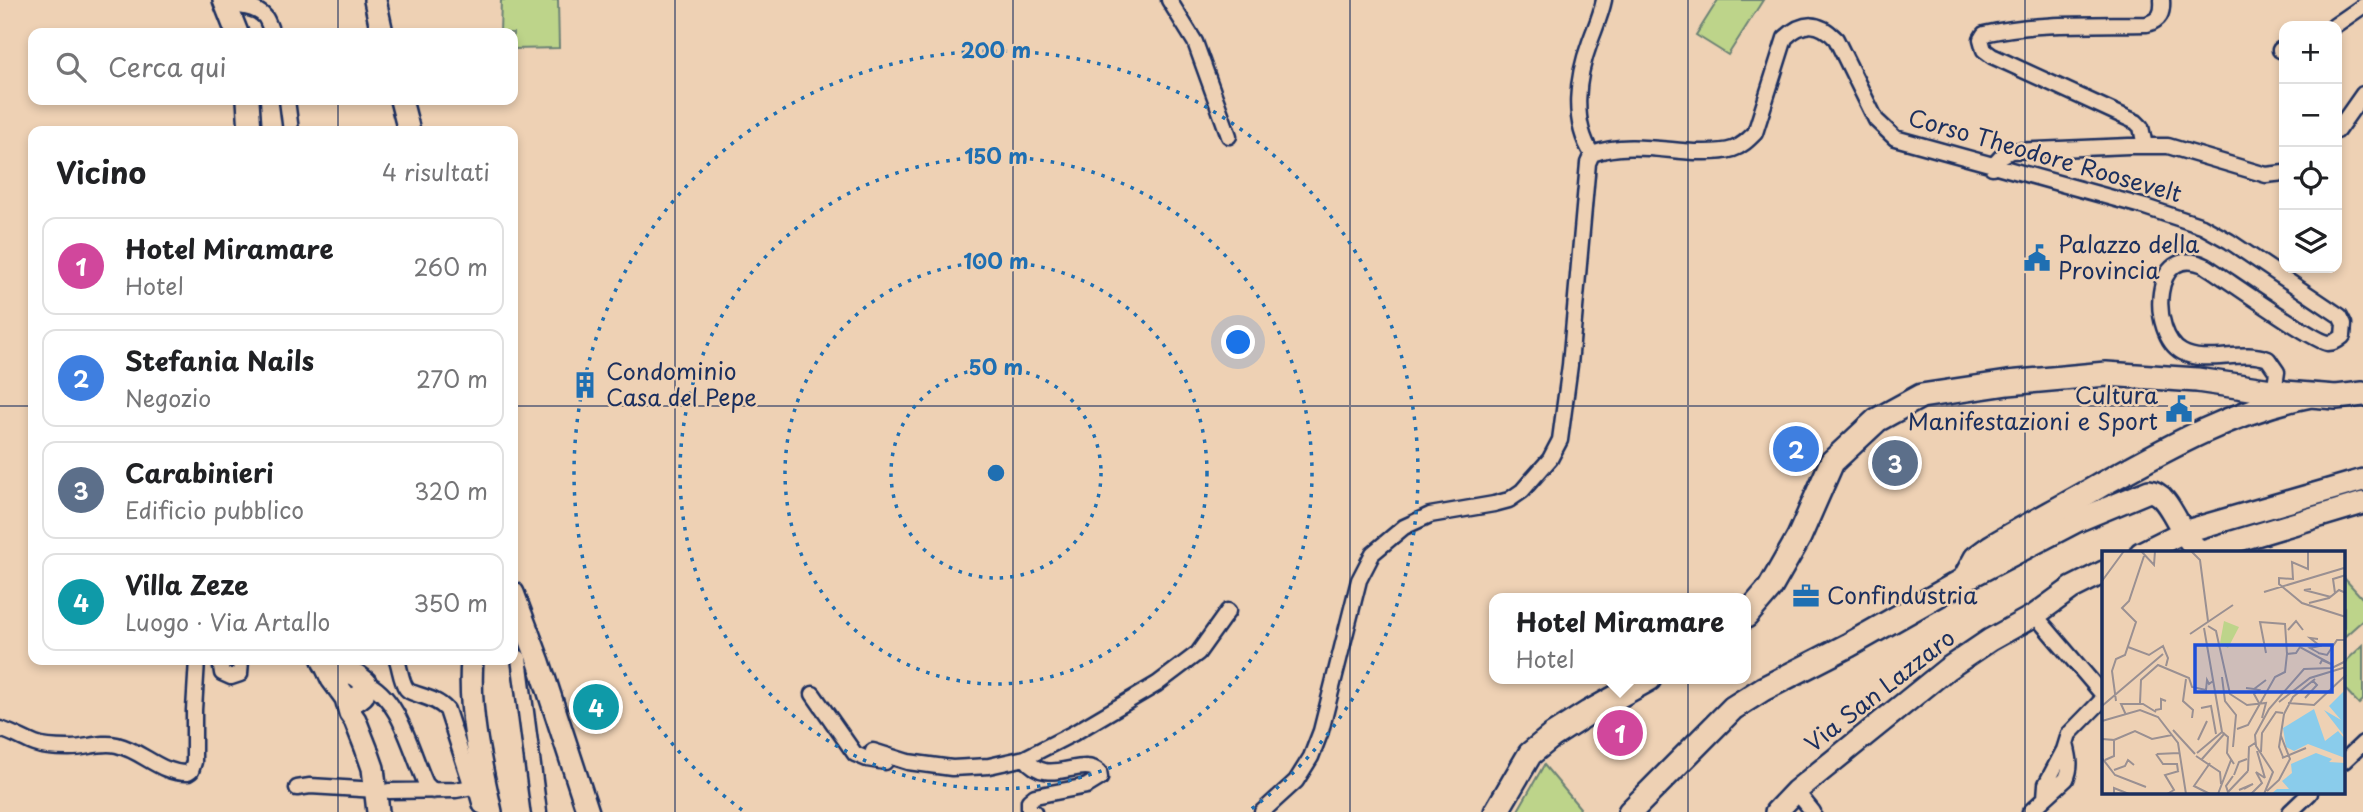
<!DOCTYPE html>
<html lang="it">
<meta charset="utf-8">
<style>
body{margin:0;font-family:"Playpen Sans",sans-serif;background:#f2f2f2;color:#202124}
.controls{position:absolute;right:21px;top:21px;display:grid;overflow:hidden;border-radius:14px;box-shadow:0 4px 10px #0003}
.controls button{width:63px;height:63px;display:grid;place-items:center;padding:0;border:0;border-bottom:2px solid #e0e0e0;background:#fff;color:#202124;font:35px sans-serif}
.you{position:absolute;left:1239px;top:343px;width:24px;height:24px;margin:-18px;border:5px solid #fff;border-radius:50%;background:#1a73e8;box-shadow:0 0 0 10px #1a73e833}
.badge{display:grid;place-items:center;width:46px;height:46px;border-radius:50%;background:#0f766e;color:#fff;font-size:23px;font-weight:700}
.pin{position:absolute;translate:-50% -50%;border:4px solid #fff;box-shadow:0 2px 7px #0006}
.popup{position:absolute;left:1489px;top:593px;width:262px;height:91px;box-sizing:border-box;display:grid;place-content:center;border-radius:14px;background:#fff;filter:drop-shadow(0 2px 5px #0005);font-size:23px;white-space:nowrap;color:#757577}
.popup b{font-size:26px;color:#202124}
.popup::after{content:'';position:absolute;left:50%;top:100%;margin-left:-14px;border:14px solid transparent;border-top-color:#fff}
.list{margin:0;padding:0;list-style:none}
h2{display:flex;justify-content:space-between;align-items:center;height:91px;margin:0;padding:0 28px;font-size:30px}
h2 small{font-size:23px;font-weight:400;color:#757577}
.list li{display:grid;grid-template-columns:46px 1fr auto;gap:21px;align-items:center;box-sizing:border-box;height:98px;margin:0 14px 14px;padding:0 14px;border:2px solid #e0e0e0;border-radius:14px}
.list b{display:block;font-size:26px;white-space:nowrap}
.list p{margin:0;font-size:23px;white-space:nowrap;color:#757577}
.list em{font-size:23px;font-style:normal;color:#757577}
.icon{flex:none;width:38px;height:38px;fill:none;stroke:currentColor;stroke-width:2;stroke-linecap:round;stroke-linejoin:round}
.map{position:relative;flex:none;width:2363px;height:812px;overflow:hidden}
.search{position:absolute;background:#fff;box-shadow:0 4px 10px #0003;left:28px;top:28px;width:490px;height:77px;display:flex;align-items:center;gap:18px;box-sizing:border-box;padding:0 24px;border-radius:14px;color:#757577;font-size:26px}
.panel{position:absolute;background:#fff;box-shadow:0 4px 10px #0003;left:28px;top:126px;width:490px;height:539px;border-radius:14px}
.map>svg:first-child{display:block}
</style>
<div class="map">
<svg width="2363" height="812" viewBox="0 0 2363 812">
<rect width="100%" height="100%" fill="#eed1b4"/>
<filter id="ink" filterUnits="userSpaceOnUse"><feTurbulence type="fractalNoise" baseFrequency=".0143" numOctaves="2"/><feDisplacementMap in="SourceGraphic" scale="14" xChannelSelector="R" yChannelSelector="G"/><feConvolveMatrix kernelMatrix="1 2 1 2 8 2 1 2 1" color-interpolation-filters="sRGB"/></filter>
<g filter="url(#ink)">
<path fill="#bdd48a" stroke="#6c8274" stroke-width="2" d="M501,0H558L559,48L513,49V33H500Z
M1718,0H1763L1728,55L1696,35Z
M2344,578L2363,599V620L2344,637Z
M2363,645V700L2359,704L2344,688V663Z
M1544,765L1580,808L1578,812H1517Z"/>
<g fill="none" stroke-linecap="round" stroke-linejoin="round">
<defs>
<path id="street" d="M1169,0L1195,42L1229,136
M226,6C238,5 257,7 265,17C268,21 270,28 272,33
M2334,26L2363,6
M2280,50L2284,48
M287,100L291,131
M2337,131L2363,94
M2145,146L2141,127L2136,122L1992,56L1984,50L1981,39L1984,34C2037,22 2094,25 2147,24C2160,20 2163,13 2162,0
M1592,154C1571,121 1577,77 1590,42C1595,28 1601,15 1604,0
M1992,167L2002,156L2011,151L2129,146H2168L2266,175L2284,173
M2035,615L2104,696
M519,658L539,812
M220,660L222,673L231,677L240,674L241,660
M397,660C400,668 401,681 406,688C411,696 434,695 447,710L472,787L477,792L481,806
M365,682C400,697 411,752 426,784L433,791
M813,694L855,754L867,759L885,762
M0,729C13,733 23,739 35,744C45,748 58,748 68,748C84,749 101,741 117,745C143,751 160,774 188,773L191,771L194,762V710L197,660
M873,751L908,762L952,768L989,766L1025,758L1074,733L1157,684L1198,653L1228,611
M1025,758C1048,789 1081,755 1099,772L1100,778L1087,786L1035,796L1029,801V809L1034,812
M2344,761L2363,743
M297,788L310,786L377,790
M389,791L456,790L472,787
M1796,791L1813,812
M2045,798L2046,784L2064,750L2069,734L2104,698
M1262,812L1296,781L1311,757L1321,731L1359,580L1373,553L1404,527L1430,515L1494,504L1509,500L1522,491L1550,459L1560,440L1570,365L1588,163L1592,154C1624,142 1661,150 1695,152C1707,152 1721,153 1733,149C1742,146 1748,140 1755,133L1785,38C1803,21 1819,21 1836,39L1876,120L1895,138L2145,207L2202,226L2229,241L2340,316L2344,324L2343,336C2338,340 2335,343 2328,343C2313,341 2225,278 2206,266C2151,240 2149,334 2182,352C2205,365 2242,349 2268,359L2277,372L2274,392
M2030,812L2066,779C2072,767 2069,756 2066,744
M2290,812L2310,793"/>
<path id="secondary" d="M224,0L237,33
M375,0L382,33
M248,100L250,131
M401,100L409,131
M2141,553L2183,532L2363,480
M2196,553L2363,503
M1964,580L2079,520L2149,491C2172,493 2179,540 2201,551
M513,593L539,662L588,812
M323,660L332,679L346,698L350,713L355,720L366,748L373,768L378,812
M472,660C468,711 480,762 491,812
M324,663L356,675L365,682L363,695L358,699L346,698
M1776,812L1796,791L1947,669L1990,640L2035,615L2072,588L2104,572"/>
<path id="primary" d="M1746,616L1770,588L1799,537L1832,462L1877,420L1921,396L2008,383L2106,374L2197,380L2285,393L2336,397L2363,394
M1496,812L1530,754L1552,736L1588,713L1649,679
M1630,812L1733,708L1763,689L1849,645L1964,580L1976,558L1991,547C2026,526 2063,507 2099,486C2167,448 2234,410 2311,395"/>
</defs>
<use href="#street" stroke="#1b2f5e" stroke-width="19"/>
<use href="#secondary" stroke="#1b2f5e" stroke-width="26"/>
<use href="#primary" stroke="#1b2f5e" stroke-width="28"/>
<use href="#street" stroke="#eed1b4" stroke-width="14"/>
<use href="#secondary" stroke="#eed1b4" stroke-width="21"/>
<use href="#primary" stroke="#eed1b4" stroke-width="23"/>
</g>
</g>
<path fill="none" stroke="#1b2f5e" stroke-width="2" stroke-opacity="0.55" d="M338,0V33M675,0V812M1013,0V812M1350,0V812M1688,0V812M2025,0V812M338,100V131M0,406H33M513,406H2363M338,660V812"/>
<g fill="none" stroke="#1f6fb2" stroke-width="3.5" stroke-dasharray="3.5 7">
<circle cx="996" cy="473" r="105"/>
<circle cx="996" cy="473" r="211"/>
<circle cx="996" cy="473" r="316"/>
<path d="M742 810A422 422 0 1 1 1250 810"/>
</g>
<defs>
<symbol id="civic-bare" viewBox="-9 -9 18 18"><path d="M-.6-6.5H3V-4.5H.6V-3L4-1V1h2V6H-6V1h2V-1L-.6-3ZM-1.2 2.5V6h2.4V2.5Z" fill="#1f6fb2" stroke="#eed1b4" stroke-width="2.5" paint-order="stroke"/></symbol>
<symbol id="building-bare" viewBox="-9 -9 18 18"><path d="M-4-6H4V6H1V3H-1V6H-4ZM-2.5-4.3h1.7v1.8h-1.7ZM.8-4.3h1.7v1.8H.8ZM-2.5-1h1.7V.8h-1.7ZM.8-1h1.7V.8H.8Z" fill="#1f6fb2" stroke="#eed1b4" stroke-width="2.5" paint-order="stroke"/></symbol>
<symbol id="office-bare" viewBox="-9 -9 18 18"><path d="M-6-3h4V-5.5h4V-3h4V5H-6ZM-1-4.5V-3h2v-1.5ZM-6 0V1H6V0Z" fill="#1f6fb2" stroke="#eed1b4" stroke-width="2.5" paint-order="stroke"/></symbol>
</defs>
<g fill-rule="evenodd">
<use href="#civic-bare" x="2018" y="239" width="38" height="38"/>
<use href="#building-bare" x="566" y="366" width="38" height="38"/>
<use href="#civic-bare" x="2160" y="390" width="38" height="38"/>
<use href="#office-bare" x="1787" y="577" width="38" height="38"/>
</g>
<g text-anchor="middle" stroke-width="5" stroke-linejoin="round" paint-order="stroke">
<g font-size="23" fill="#1b2f5e" stroke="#eed1b4">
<text transform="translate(2045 156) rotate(16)" y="8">Corso Theodore Roosevelt</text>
<text transform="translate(1880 691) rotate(-38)" y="8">Via San Lazzaro</text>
</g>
<g font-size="23" fill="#1b2f5e" stroke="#eed1b4" text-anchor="start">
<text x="2058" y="253">Palazzo della<tspan x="2058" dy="26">Provincia</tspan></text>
<text x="606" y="380">Condominio<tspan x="606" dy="26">Casa del Pepe</tspan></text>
<text x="2158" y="404" text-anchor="end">Cultura<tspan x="2158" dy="26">Manifestazioni e Sport</tspan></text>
<text x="1827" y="604">Confindustria</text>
</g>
</g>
<g transform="translate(2102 551)">
<rect width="243" height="243" fill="#eed1b4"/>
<path d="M122,70L137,76L126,97L118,92Z" fill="#bdd48a"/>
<path d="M243,139L242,173L243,186L222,159L239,169L227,155ZM212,158L223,190L236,180L243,188V207L206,193L192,200L184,196L181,177ZM214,202L230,208L227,211L243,212V243H169L175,238H187L180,230L190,222L189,213Z" fill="#8acceb"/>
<path fill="none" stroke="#9a9092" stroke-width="2" d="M39,0L52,14L53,0M89,0L98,9L106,70M206,0V18L190,11L191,28L177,27V33L200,52L244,66M0,30L22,0M209,38L202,39L229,46M162,41L242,17M233,42L231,28L244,24M207,52L227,47L237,39L244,42M106,75L114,80L128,143L145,154L164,152L160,167M102,77L120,181M186,79L194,70L201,79M88,83L131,54M216,88L208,87L218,95L208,97L217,102M26,96L47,104L61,95L66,107L64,115M164,102L158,71L183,73L185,103M216,102L225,104L235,89H244M120,126L123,150L134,164L131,196M84,128L81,150L91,159L90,167M144,137L152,138L164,129M152,138L157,139L152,143L157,152M203,147L215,134L211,130M14,150L10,120L14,108L23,104L34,71L20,57L27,50L42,5M177,151L208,127L244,116M38,152L39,129L56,114L87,127L90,136L104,139L105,129L107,133L111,130M186,152L212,154L244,124M0,155L61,103M99,157L109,155L114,183M53,159L59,158V148L64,150M182,163L191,146L213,128M24,164L19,153H41L54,161M0,170L38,159L56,166L76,192L84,243M135,178L146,174L173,126L183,121L185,103L194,102L198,96L229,113L220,109L218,113M71,179L93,203M0,188L12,189V205L3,209M12,189L33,180L50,188L70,184M96,189L105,170M155,200L163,227M159,201L160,182L174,161L181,162M95,202L120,181L126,186L125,202L132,213M54,203L61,213H75L76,220M55,203L77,202M94,205L118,221L119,233M181,206L177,196L182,163M0,207L13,224L44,236M180,207L204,197M100,208L123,182M108,212L92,235L108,243M12,219L23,215L26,209L32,214M146,220L147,196L153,192M132,224L137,211L145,208M131,225L124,235L126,241L146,220M137,239L151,233L142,238M165,240L177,229L188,208L179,185M12,243V237L27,243M65,243L72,239L63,224L77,220M116,243L129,209M149,243L160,232L154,221L163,227M162,243L171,221L154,195L153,184L167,158L202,118L230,117L244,110"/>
<path fill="#1d4ed8" fill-opacity="0.15" stroke="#1d4ed8" stroke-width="3.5" d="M93,94H230V141H93Z"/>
<rect width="243" height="243" fill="none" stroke="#1b2f5e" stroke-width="3.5"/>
</g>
<circle cx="996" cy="473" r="10" fill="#1f6fb2" stroke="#eed1b4" stroke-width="3.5"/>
<g font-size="21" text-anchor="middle" font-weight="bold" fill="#1f6fb2" stroke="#eed1b4" stroke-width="5" stroke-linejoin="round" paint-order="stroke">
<text x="996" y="58">200 m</text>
<text x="996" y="164">150 m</text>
<text x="996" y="269">100 m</text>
<text x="996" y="375">50 m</text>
</g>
</svg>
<div class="controls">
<button>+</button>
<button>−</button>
<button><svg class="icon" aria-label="locate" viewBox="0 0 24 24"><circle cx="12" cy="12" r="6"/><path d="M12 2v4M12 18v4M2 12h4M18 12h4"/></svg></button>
<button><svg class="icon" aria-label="layers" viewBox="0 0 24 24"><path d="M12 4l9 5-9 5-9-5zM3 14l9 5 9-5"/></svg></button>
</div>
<div class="you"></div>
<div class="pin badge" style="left:1620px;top:733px;background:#d1479c">1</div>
<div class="popup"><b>Hotel Miramare</b>Hotel</div>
<div class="pin badge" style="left:1796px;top:449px;background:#3f7fe0">2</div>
<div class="pin badge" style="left:1895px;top:463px;background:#5c6f8a">3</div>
<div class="pin badge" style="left:596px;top:707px;background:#0f9aa8">4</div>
<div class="search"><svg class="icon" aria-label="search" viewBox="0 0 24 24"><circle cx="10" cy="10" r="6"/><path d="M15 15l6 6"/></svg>Cerca qui</div>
<section class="panel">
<h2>Vicino<small>4 risultati</small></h2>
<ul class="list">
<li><span class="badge" style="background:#d1479c">1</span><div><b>Hotel Miramare</b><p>Hotel</p></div><em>260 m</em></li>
<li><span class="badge" style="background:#3f7fe0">2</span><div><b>Stefania Nails</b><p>Negozio</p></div><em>270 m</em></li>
<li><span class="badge" style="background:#5c6f8a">3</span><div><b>Carabinieri</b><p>Edificio pubblico</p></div><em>320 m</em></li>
<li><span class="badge" style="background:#0f9aa8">4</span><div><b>Villa Zeze</b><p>Luogo · Via Artallo</p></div><em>350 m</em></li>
</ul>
</section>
</div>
